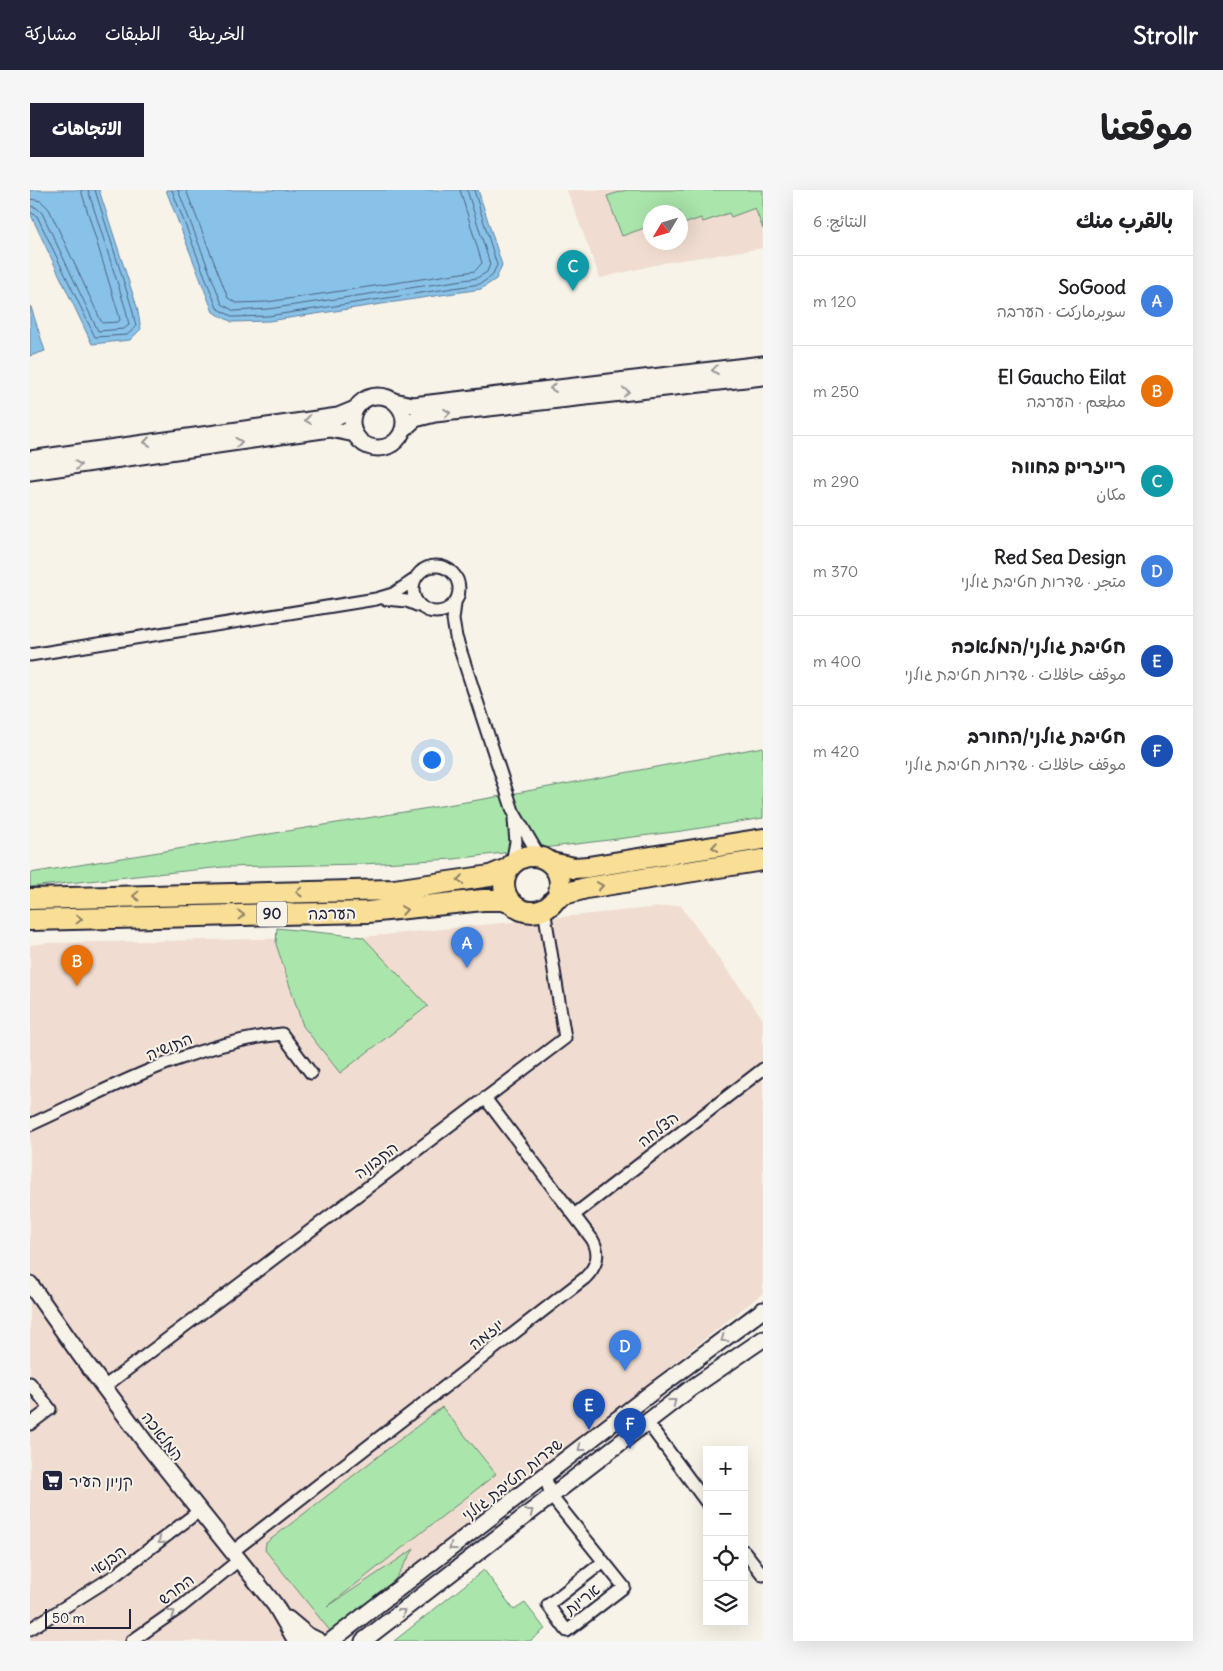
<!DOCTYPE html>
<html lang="ar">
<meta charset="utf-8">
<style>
body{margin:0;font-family:Delius,"Playpen Sans Arabic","Playpen Sans Hebrew",sans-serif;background:#f6f6f6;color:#202124;direction:rtl}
.controls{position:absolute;right:15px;bottom:15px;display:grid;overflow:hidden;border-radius:0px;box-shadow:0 5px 20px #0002}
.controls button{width:45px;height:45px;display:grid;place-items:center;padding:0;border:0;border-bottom:1px solid #e0e0e0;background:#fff;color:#202124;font:25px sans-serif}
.compass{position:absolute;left:613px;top:15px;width:45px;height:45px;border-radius:50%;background:#fff;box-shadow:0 5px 20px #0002;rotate:232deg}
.scale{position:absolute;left:15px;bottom:12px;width:86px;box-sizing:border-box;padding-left:5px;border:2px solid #22223b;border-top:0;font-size:14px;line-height:18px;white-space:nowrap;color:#22223b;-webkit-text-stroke:4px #f7f3e8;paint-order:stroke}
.you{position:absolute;left:401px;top:569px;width:18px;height:18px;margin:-12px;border:4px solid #fff;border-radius:50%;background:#1a73e8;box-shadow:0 0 0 8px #1a73e833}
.badge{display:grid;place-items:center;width:32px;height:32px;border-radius:50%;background:#22223b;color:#fff;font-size:16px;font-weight:700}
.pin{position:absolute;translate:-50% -41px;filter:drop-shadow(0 1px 2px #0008)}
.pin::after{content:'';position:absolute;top:26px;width:18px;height:15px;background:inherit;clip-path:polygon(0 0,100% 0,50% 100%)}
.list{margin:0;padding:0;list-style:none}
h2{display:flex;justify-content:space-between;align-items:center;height:65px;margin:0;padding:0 20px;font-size:21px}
h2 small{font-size:16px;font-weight:400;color:#757577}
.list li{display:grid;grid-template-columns:32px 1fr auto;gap:15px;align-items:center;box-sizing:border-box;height:90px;padding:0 20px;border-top:1px solid #e0e0e0}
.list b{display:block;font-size:19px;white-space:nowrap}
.list p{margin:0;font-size:16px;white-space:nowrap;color:#757577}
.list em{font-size:16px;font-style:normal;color:#757577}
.icon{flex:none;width:28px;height:28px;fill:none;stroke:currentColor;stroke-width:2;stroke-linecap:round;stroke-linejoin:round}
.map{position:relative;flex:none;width:733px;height:1451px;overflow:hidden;direction:ltr;border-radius:0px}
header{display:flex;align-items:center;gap:30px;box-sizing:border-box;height:70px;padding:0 25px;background:#22223b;color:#fff}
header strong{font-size:24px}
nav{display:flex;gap:28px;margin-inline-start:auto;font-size:18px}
.intro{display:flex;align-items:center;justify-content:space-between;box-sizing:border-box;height:120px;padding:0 30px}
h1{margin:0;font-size:35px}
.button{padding:12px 22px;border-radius:0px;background:#22223b;color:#fff;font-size:18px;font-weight:700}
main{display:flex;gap:30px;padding:0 30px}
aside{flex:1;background:#fff;border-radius:0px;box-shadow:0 5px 20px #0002}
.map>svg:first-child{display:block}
</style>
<header>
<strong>Strollr</strong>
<nav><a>الخريطة</a><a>الطبقات</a><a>مشاركة</a></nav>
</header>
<div class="intro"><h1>موقعنا</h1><a class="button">الاتجاهات</a></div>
<main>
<aside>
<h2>بالقرب منك<small>النتائج: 6</small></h2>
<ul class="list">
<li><span class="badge" style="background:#3f7fe0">A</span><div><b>SoGood</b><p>سوبرماركت · הערבה</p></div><em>120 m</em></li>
<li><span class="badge" style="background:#e8710a">B</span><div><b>El Gaucho Eilat</b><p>مطعم · הערבה</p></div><em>250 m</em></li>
<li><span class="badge" style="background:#0f9aa8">C</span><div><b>רייזרים בחווה</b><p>مكان</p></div><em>290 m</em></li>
<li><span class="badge" style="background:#3f7fe0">D</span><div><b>Red Sea Design</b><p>متجر · שדרות חטיבת גולני</p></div><em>370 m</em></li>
<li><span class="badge" style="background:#1a4fb4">E</span><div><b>חטיבת גולני/המלאכה</b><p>موقف حافلات · שדרות חטיבת גולני</p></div><em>400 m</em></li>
<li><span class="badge" style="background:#1a4fb4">F</span><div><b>חטיבת גולני/החורב</b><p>موقف حافلات · שדרות חטיבת גולני</p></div><em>420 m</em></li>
</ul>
</aside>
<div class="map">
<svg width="733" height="1451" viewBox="0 0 733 1451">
<rect width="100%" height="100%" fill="#f7f3e8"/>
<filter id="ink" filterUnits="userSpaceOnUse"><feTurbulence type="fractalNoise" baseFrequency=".02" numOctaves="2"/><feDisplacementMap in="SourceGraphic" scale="10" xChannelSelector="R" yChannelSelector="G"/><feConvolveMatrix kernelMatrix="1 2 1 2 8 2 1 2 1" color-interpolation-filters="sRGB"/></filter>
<g filter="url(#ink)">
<path fill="#f0dcd0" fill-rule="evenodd" d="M537,0H733V58L638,72L570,88ZM620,22H650V52H620Z
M650,715L733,829V1103L292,1451H0V755L17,753L333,747Z"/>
<path fill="#aae6ab" stroke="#668473" d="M596,0H733V39L725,18L701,27L699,23L673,32L671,28L651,35L650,22H620V40L617,37L592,46L577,6Z
M733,557V628L652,641L424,669L332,674L193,677L0,697V683L460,608Z
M247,738L333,747L398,816L310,883L273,836L246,754Z
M412,1217L466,1284L297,1417L384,1359L361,1396L301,1442L235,1360L236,1353Z
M454,1380L484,1420L495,1413L515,1439L500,1451H364Z"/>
<path fill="#89c2e8" stroke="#6082a3" d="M0,0H69L107,117L111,139L100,150L62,154L0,23Z
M136,0H448L472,75L466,89L451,99L239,131L202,132L183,122Z
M0,114L15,161L0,166Z"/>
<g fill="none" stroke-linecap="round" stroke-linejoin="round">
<path stroke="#4b6280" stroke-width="1" d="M142,0L187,118L203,127L238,126L450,94L462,86L467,75L444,0
M148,0L192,114L204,121L238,119L447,88L457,82L460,74L437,0
M156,0L198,108L206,113L237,112L445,81L452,73L430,0
M0,9L11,11L19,19L72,133L88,132L90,130L88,122L51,0
M0,16L7,18L12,23L68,141L94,139L99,135L96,120L58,0
M0,22L7,26L65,147L97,145L106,137L102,118L65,0"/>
<defs>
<path id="minor" d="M383 399a23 23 0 1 1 46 0a23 23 0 1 1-46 0Z
M355,409L377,411L389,416
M425,413L423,430L426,447L483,621L510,667
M0,465L346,409L363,404L384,390
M482,673L486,652L484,630
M0,935C81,898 161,853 252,844L281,883
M544,1025L733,879
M0,1193L20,1219L0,1234
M74,1197L535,848L514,719
M617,1232L677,1313
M515,1285L521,1306L594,1397L537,1441L518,1415L573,1372
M714,1361L733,1385
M202,1362L555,1088C567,1076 571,1064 562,1049L455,908
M0,1439L84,1386L169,1321
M102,1451L152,1416L209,1370"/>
<path id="tertiary" d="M322 232a26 26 0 1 1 52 0a26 26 0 1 1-52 0Z
M364,211L383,215L733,174
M373,240L385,229L405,224L733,187
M0,269L308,226L325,219
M0,282L300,239L325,244
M0,1094L50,1165L118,1256L245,1415L266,1451
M258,1429L277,1445L289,1451
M301,1451L625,1200L733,1120
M333,1451L660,1199L733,1149"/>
<path id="trunk" d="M474 694a28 28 0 1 1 56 0a28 28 0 1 1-56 0Z
M521,673L544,678L558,677L733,649
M0,709L364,700L460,686L477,679
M524,710L534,704L556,698L733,670
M0,730L338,722L453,710H472L482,713"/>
</defs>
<use href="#minor" stroke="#22223b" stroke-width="15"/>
<use href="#tertiary" stroke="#22223b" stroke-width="19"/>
<use href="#trunk" stroke="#22223b" stroke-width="24"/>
<use href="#minor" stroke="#f7f3e8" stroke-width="11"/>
<use href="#tertiary" stroke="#f7f3e8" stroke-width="15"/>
<use href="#trunk" stroke="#f9df96" stroke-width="20"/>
</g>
<defs><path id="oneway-chevron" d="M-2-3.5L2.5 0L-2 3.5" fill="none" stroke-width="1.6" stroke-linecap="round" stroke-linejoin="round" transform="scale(1.25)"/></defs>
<g stroke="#97959a">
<use href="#oneway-chevron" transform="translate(685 180) rotate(173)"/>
<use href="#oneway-chevron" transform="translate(523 198) rotate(173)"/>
<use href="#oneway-chevron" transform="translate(596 202) rotate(-6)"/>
<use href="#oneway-chevron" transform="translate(417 223) rotate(-6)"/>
<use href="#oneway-chevron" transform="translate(278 230) rotate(172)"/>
<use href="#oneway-chevron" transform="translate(117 252) rotate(172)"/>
<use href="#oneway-chevron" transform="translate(209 252) rotate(-8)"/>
<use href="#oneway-chevron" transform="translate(48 275) rotate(-8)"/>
<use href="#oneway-chevron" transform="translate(694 1149) rotate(145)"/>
<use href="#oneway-chevron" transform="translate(643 1212) rotate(-38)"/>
<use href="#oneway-chevron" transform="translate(551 1258) rotate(142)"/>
<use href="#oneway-chevron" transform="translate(500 1322) rotate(-38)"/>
<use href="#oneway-chevron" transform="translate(131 1351) rotate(141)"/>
<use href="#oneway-chevron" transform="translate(422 1357) rotate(142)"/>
<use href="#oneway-chevron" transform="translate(372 1422) rotate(-37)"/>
<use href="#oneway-chevron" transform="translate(142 1423) rotate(-35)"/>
</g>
<g stroke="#8e8068">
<use href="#oneway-chevron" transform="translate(685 657) rotate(171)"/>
<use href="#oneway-chevron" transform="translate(430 690) rotate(172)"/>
<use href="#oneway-chevron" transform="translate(570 696) rotate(-9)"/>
<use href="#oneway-chevron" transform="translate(269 702) rotate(179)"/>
<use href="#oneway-chevron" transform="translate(106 706) rotate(179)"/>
<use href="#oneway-chevron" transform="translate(374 720) rotate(-9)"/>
<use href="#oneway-chevron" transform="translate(211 725) rotate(-1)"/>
<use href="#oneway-chevron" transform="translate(49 729) rotate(-1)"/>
</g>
</g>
<defs>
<symbol id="supermarket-square" viewBox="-11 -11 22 22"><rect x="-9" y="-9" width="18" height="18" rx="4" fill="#22223b" stroke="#f7f3e8"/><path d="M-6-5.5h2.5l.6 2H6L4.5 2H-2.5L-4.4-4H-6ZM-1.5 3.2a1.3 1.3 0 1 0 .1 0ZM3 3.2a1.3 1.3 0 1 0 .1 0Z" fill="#fff"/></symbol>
</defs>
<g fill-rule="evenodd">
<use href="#supermarket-square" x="10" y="1278" width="25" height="25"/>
</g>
<g text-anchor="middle" stroke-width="4" stroke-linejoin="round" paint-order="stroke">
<rect fill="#f7f3e8" stroke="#62616f" stroke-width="1" x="227" y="711.5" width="30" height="25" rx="4"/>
<g font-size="15" font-weight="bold" fill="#22223b">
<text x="242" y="729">90</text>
</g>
<g font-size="16" fill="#22223b" stroke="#f7f3e8">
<text transform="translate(302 723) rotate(-1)" y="6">הערבה</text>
<text transform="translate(139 856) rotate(-22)" y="6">התושיה</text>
<text transform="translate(628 939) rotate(-38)" y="6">הצלחה</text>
<text transform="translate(346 970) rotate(-37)" y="6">התבונה</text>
<text transform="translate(456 1144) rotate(-38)" y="6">יוזמה</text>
<text transform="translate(133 1246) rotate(52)" y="6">המלאכה</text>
<text transform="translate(482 1289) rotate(-38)" y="6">שדרות חטיבת גולני</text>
<text transform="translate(78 1370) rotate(-35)" y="6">הבנאי</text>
<text transform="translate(146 1399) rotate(-37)" y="6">החרש</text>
<text transform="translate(552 1409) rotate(-38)" y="6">אריות</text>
</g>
<g font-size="16" fill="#22223b" stroke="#f7f3e8" text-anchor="start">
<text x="39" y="1297">קניון העיר</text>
</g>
</g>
</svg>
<div class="controls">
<button>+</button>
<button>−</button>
<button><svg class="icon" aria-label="locate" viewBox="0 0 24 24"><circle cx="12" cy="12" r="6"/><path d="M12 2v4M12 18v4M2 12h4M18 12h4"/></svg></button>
<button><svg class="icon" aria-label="layers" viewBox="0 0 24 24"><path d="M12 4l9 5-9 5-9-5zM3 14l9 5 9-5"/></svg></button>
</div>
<svg class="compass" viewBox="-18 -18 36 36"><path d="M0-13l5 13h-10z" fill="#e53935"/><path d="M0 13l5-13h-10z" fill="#757577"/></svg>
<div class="scale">50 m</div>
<div class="you"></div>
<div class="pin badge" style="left:437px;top:778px;background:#3f7fe0">A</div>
<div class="pin badge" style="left:47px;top:796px;background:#e8710a">B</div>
<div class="pin badge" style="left:543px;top:101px;background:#0f9aa8">C</div>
<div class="pin badge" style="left:595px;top:1181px;background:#3f7fe0">D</div>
<div class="pin badge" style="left:559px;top:1240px;background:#1a4fb4">E</div>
<div class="pin badge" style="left:600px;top:1259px;background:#1a4fb4">F</div>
</div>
</main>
